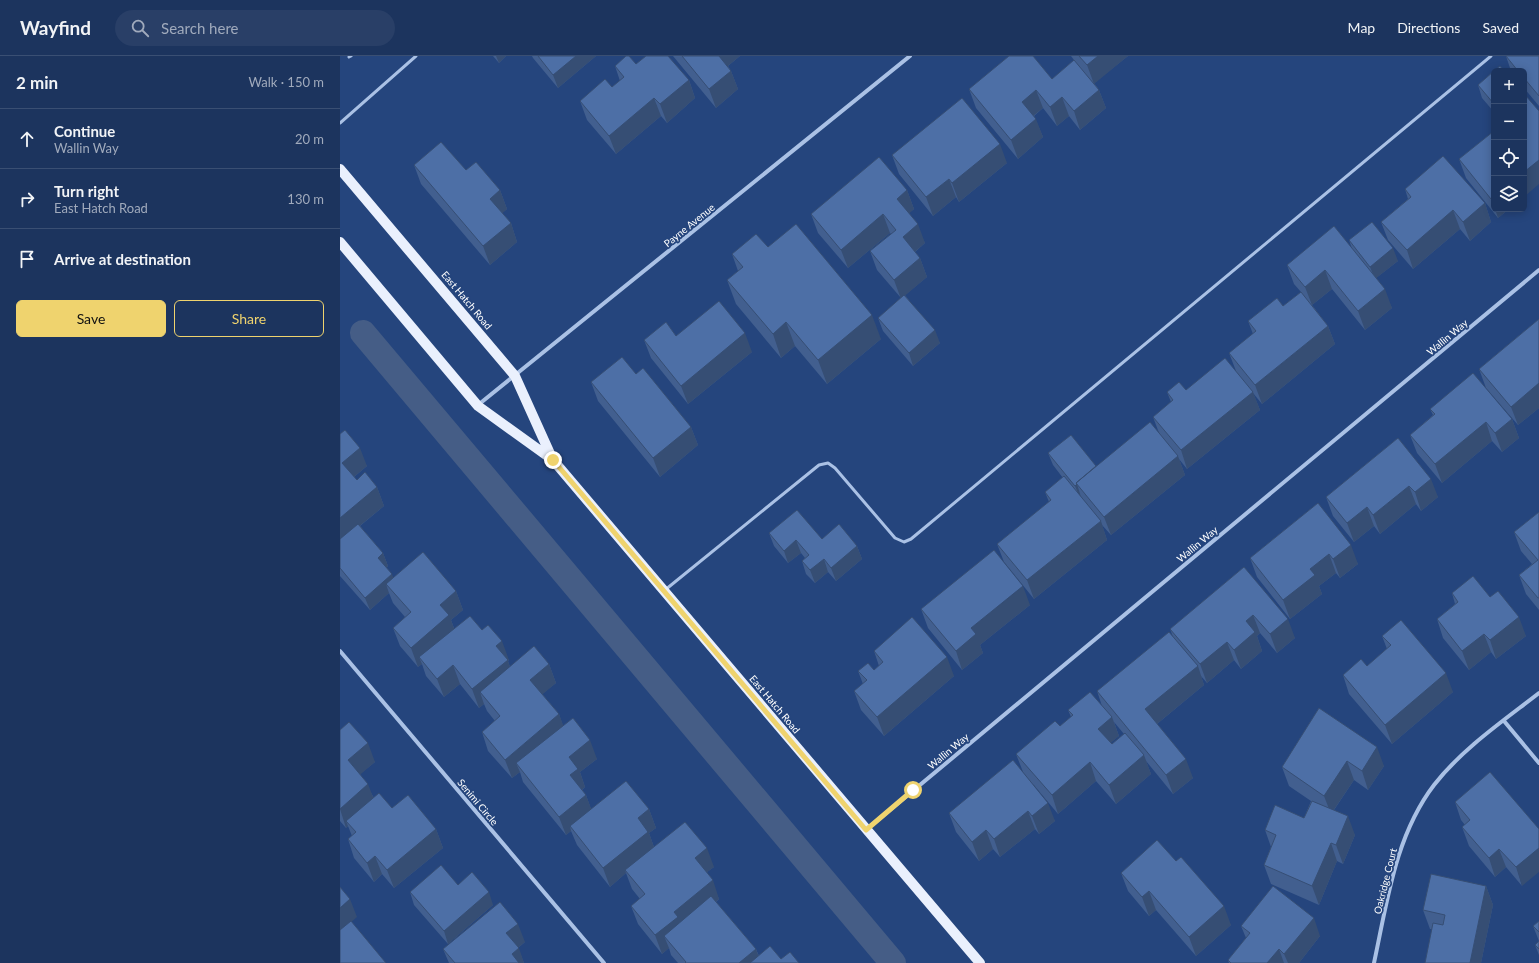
<!DOCTYPE html>
<meta charset="utf-8">
<style>
body{margin:0;font-family:Lato,sans-serif;background:#293f67;color:#f1f3f6}
.controls{position:absolute;right:12px;top:12px;display:grid;overflow:hidden;border-radius:6px;box-shadow:0 2px 10px #0003}
.controls button{width:36px;height:36px;display:grid;place-items:center;padding:0;border:0;border-bottom:1px solid #3a4f73;background:#1c345e;color:#f1f3f6;font:20px sans-serif}
.stop{position:absolute;width:12px;height:12px;margin:-9px;border:3px solid #efd36e;border-radius:50%;background:#fff}
.stop.end{background:#efd36e;border-color:#fff;box-shadow:0 1px 4px #0008}
.list{margin:0;padding:0;list-style:none}
h2{display:flex;justify-content:space-between;align-items:center;height:52px;margin:0;padding:0 16px;font-size:17px}
h2 small{font-size:13px;font-weight:400;color:#a0aabc}
.list li{display:grid;grid-template-columns:26px 1fr auto;gap:12px;align-items:center;box-sizing:border-box;height:60px;padding:0 16px;border-top:1px solid #3a4f73}
.list b{display:block;font-size:15px;white-space:nowrap}
.list p{margin:0;font-size:13px;white-space:nowrap;color:#a0aabc}
.list em{font-size:13px;font-style:normal;color:#a0aabc}
.actions{display:flex;gap:8px;padding:12px 16px}
.actions a{flex:1;padding:9px 0;border:1px solid #efd36e;border-radius:6px;text-align:center;font-size:14px;color:#efd36e}
.actions .main{background:#efd36e;color:#111}
.icon{flex:none;width:22px;height:22px;fill:none;stroke:currentColor;stroke-width:2;stroke-linecap:round;stroke-linejoin:round}
.map{position:relative;flex:none;width:1199px;height:907px;overflow:hidden}
header{display:flex;align-items:center;gap:24px;box-sizing:border-box;height:56px;padding:0 20px;background:#1c345e;border-bottom:1px solid #3a4f73}
header strong{font-size:19px}
nav{display:flex;gap:22px;margin-inline-start:auto;font-size:14px}
.search{width:280px;height:36px;background:#293f67;display:flex;align-items:center;gap:10px;box-sizing:border-box;padding:0 14px;border-radius:22px;color:#a0aabc;font-size:15px}
main{display:flex}
aside{flex:1;background:#1c345e}
.map>svg:first-child{display:block}
</style>
<header>
<strong>Wayfind</strong>
<div class="search"><svg class="icon" aria-label="search" viewBox="0 0 24 24"><circle cx="10" cy="10" r="6"/><path d="M15 15l6 6"/></svg>Search here</div>
<nav><a>Map</a><a>Directions</a><a>Saved</a></nav>
</header>
<main>
<aside>
<h2>2 min<small>Walk · 150 m</small></h2>
<ul class="list">
<li><svg class="icon" aria-label="ahead" viewBox="0 0 24 24"><path d="M12 20V5M6 11l6-6 6 6"/></svg><div><b>Continue</b><p>Wallin Way</p></div><em>20 m</em></li>
<li><svg class="icon" aria-label="right" viewBox="0 0 24 24"><path d="M7 20v-9h11M14 6l5 5-5 5"/></svg><div><b>Turn right</b><p>East Hatch Road</p></div><em>130 m</em></li>
<li><svg class="icon" aria-label="arrive" viewBox="0 0 24 24"><path d="M6 21V4h12l-3 4 3 4H6"/></svg><div><b>Arrive at destination</b></div></li>
</ul>
<div class="actions"><a class="main">Save</a><a>Share</a></div>
</aside>
<div class="map">
<svg width="1199" height="907" viewBox="0 0 1199 907">
<rect width="100%" height="100%" fill="#25457d"/>
<g fill="none" stroke-linecap="round" stroke-linejoin="round">
<path stroke="#455d86" stroke-width="26" d="M23,277L553,907"/>
<path stroke="#aac1e5" stroke-width="3" d="M9,1L11,0
M0,67L76,0
M325,534L479,409L488,407L495,412L555,482L564,486L571,483L1151,0"/>
<path stroke="#aac1e5" stroke-width="4" d="M138,349L570,0
M0,595L264,907
M1164,665L1199,707
M527,773L1199,214
M1034,907C1047,847 1055,780 1094,729C1122,693 1163,665 1199,637"/>
<path stroke="#eaf0fd" stroke-width="10" d="M0,113L175,320L212,402
M0,186L138,350L213,404L640,907"/>
</g>
<path fill="#425f8f" fill-rule="evenodd" d="M153,0H166L159,7Z
M192,0H256L218,32L193,2Z
M333,0H400L388,10L391,15L398,33L376,52Z
M731,0H788L754,27L759,34L766,52L740,74L729,60L717,70L703,52L694,60L703,81L678,103L636,52L629,33L712,23L734,4Z
M1166,0H1199V50L1184,32V15H1171Z
M296,8L349,24L355,42L327,67L321,60L276,98L247,64L240,45L272,31L280,25L275,10Z
M1154,15V56L1142,42L1138,29Z
M1154,75V153H1169L1158,162L1126,122L1119,103Z
M552,99L667,107L619,146L616,141L593,160L559,118Z
M74,109L126,114L160,134L167,153L162,157L171,167L177,186L150,209L81,128Z
M1065,133L1145,147L1151,166L1130,185L1120,173L1073,213L1048,184L1041,166L1068,143Z
M567,134L574,153L569,157L585,187L575,196L580,202L587,221L565,239L600,287L573,310L543,275L538,262L561,242L537,214L530,195L551,178L550,177L508,212L478,177L471,158Z
M1009,184L1058,205L1036,222L1052,252L1025,274L992,233L972,249L988,270L995,288L922,348L913,337L920,354L847,413L839,403L845,419L771,479L762,469L767,484L694,543L664,506L657,488L709,446L705,436L723,422L713,409L708,397L756,410L819,377L813,361L831,346L827,336L846,334L896,315L889,297L913,278L908,265L943,250L961,236L954,228L947,209L1012,193Z
M428,191L541,283L487,328L455,290L441,302L396,248L387,224L398,215L392,198Z
M1199,263V352L1178,369L1146,332L1139,313Z
M336,280L412,296L348,348L311,302L304,284Z
M296,318L351,371L358,389L320,421L258,345L251,326Z
M1090,353L1172,363L1179,382L1162,396L1152,385L1102,427L1077,397L1070,379L1093,359Z
M0,378L27,410L14,421L17,424L37,431L44,450L20,470L43,497L48,510L46,512L53,522L116,535L123,554L111,564L114,572L142,574L169,604L168,605L170,611L209,608L216,627L202,638L219,658L223,670L257,703L240,716L245,731L242,734L246,739L251,753H309L316,772L309,777L314,791L374,811L367,816L379,843L376,846L416,893L419,900L441,903L459,907H338L331,899L329,892L322,898L298,868L291,850L300,843L292,833L286,817L270,831L237,789L231,775L226,779L183,726L180,716L172,722L148,695L142,676L155,665L147,655L144,648L139,652L120,628L104,641L86,620L82,608L78,611L60,590L53,572L65,561L53,547L49,537L30,554L0,520Z
M1058,382L1098,441L1081,455L1076,448L1040,478L1034,470L1014,486L993,460L986,441Z
M978,447L1018,508L1000,522L996,517L979,530L982,538L950,563L917,521L910,502Z
M1199,456V554L1186,538L1179,519L1192,508L1181,495L1174,476Z
M429,477L482,483L517,490L522,503L496,525L488,516L475,527L466,518L462,505L465,502L461,497L448,507L434,490Z
M904,511L955,582L937,597L920,577L917,580L922,595L901,613L894,604L867,627L861,620L864,629L817,668L853,722L833,738L806,705L811,718L776,748L756,725L718,758L693,728L715,765L699,778L695,773L660,801L653,793L639,805L616,776L609,757L683,716L676,698L720,670L731,661L728,654L762,650L757,635L833,581L830,573ZM774,666L784,678L772,688L770,687L779,680Z
M1112,537L1150,541L1186,580L1156,603L1151,596L1129,614L1103,582L1097,563L1115,548Z
M690,549L640,589L643,597L622,614L588,572L581,553Z
M1042,580L1113,636L1052,688L1009,638L1003,619L1027,610L1047,593Z
M534,595L614,620L544,680L521,654L514,635L523,628L518,615L534,614L539,610Z
M979,652L1044,710L1028,734L1014,724L994,754L1015,779L1003,808L997,805L979,849L931,828L924,809L931,791L925,774L964,762L971,745L949,730L942,711Z
M0,674L35,706L20,718L34,742L52,752L96,773L103,792L54,832L42,818L34,826L14,802L8,783L12,780L8,770L6,772L0,765Z
M1150,716L1182,830L1166,811L1155,821L1129,790L1122,771L1125,769L1121,764L1115,746Z
M836,805L891,869L856,900L816,854L809,860L788,835L781,817Z
M118,829L153,849L108,888L74,849L70,836Z
M1146,830L1153,849L1141,907L1092,873H1090L1083,854Z
M1199,865V885L1193,870Z
M901,870L980,880L959,907H889L888,904L906,882Z
M1199,885V899L1195,889Z
M185,886L178,892L184,907H109L103,893Z"/>
<path fill="#364e74" d="M156,0H166L159,7Z
M236,0H256L218,32L213,19Z
M377,0H400L383,14Z
M758,0H788L754,28L747,9Z
M391,15L398,33L376,52L369,33Z
M349,24L355,42L327,67L320,48Z
M696,34L703,52L688,64L682,46Z
M759,34L766,52L740,74L734,55Z
M722,41L729,60L717,70L710,51Z
M314,42L321,60L276,98L269,80Z
M696,63L703,81L678,103L671,84Z
M660,88L667,107L619,146L612,127Z
M1199,104V128L1184,141V116Z
M609,123L616,141L593,160L586,141Z
M160,134L167,153L157,162L150,143Z
M567,134L574,153L564,162L557,143Z
M1154,141V150L1151,143Z
M1145,147L1151,166L1130,185L1123,166Z
M1155,153H1169L1158,162Z
M1113,154L1120,173L1073,213L1067,194Z
M543,158L550,177L508,212L501,194Z
M171,167L177,186L150,209L143,190Z
M578,168L585,187L570,200L563,181Z
M1053,192L1058,205L1035,223L1030,211Z
M580,202L587,221L561,243L554,224Z
M985,214L992,233L972,249L965,231Z
M1045,233L1052,252L1025,274L1018,255Z
M532,259L541,283L487,328L478,304Z
M446,266L455,290L441,302L433,278Z
M988,270L995,288L922,348L915,329Z
M595,274L600,287L573,310L569,297Z
M405,277L412,296L348,348L341,330Z
M1199,327V352L1178,369L1171,351Z
M913,336L920,354L847,413L841,394Z
M1172,363L1179,382L1162,396L1155,377Z
M1146,366L1152,385L1102,427L1095,408Z
M351,371L358,389L320,421L313,402Z
M20,392L27,410L9,425L2,407Z
M838,400L845,419L771,479L764,461Z
M1091,423L1098,441L1081,455L1075,436Z
M737,428L741,441L740,442L735,430Z
M1069,430L1076,448L1040,478L1033,459Z
M37,431L44,450L0,486V462Z
M1027,451L1034,470L1014,486L1007,467Z
M761,465L767,484L694,543L687,524Z
M456,484L461,497L448,507L444,495Z
M1011,489L1018,508L1000,522L993,503Z
M517,490L522,503L496,525L491,512Z
M43,497L48,510L42,515L38,502Z
M989,498L996,517L979,530L982,538L950,563L943,544L970,513Z
M484,503L488,516L475,527L470,514Z
M52,518L57,531L46,528L49,537L30,554L25,542Z
M683,530L690,549L640,589L643,597L622,614L616,595L631,572Z
M116,535L123,554L111,564L116,578L79,601L82,608L78,611L71,592L100,549Z
M913,559L920,577L917,580L922,595L901,613L894,594L906,565Z
M1179,561L1186,580L1156,603L1150,584Z
M948,563L955,582L937,597L930,578Z
M1144,578L1151,596L1129,614L1122,595Z
M162,585L169,604L168,605L174,623L140,636L144,648L139,652L132,633L156,590Z
M887,586L894,604L867,627L860,608Z
M607,601L614,620L544,680L537,661Z
M209,608L216,627L197,643L190,624Z
M113,609L120,628L104,641L97,623Z
M858,610L864,629L812,672L805,653Z
M1106,617L1113,636L1052,688L1045,669Z
M219,658L226,677L176,707L180,716L172,722L165,704Z
M772,661L779,680L765,692L758,673Z
M250,684L257,703L240,716L245,731L237,738L230,719L229,701Z
M28,687L35,706L15,723L8,704Z
M1037,691L1044,710L1028,734L1022,715Z
M804,699L811,718L776,748L769,729Z
M846,703L853,722L833,738L826,719Z
M1007,705L1014,724L991,758L984,740Z
M750,706L756,725L718,758L712,739Z
M28,728L35,746L6,765L8,770L6,772L0,753Z
M246,739L253,758L230,770L231,775L226,779L219,761Z
M708,747L715,765L699,778L692,760Z
M309,753L316,772L309,777L315,794L285,814L286,817L270,831L263,812L298,762Z
M688,755L695,773L660,801L654,783Z
M1008,760L1015,779L1003,808L996,789Z
M96,773L103,792L54,832L47,814Z
M646,774L653,793L639,805L632,786Z
M991,787L997,805L979,849L972,830Z
M367,792L374,811L362,820L355,802Z
M1199,792V816L1182,830L1176,811Z
M1159,793L1166,811L1155,821L1149,802Z
M35,800L42,818L34,826L27,807Z
M373,824L379,843L342,873L324,880L329,892L322,898L315,879L334,856Z
M1146,830L1153,849L1141,907H1130Z
M809,835L816,854L809,860L802,841Z
M149,836L153,849L108,888L104,875Z
M10,843L17,861L0,876V852Z
M884,850L891,869L856,900L849,881Z
M974,862L980,880L959,907H948L944,898Z
M178,868L185,886L173,896L166,877Z
M179,892L184,907H175L172,898Z
M416,893L421,907H399Z
M939,893L944,907H927Z"/>
<path fill="#4d6fa6" stroke="#364e74" d="M198,0H236L213,19Z
M286,0H289L296,8L306,0H328L349,24L320,48L314,42L269,80L240,45L265,23L272,31L284,21L275,10Z
M342,0H379L391,15L369,33Z
M669,0H693L712,23L734,4L759,34L734,55L722,41L710,51L696,34L682,46L696,63L671,84L629,33Z
M739,0H758L747,9Z
M1166,0H1199V40L1184,22V15H1178Z
M1160,10L1164,15H1154Z
M1154,15V48L1138,29Z
M1186,40L1199,55V104L1184,116V41Z
M622,42L660,88L612,127L609,123L586,141L552,99Z
M1154,75V141L1151,143L1119,103Z
M101,86L126,114L136,106L160,134L150,143L171,167L143,190L74,109Z
M1103,100L1145,147L1123,166L1113,154L1067,194L1041,166L1071,141L1065,133Z
M539,101L567,134L557,143L578,168L563,181L580,202L554,224L530,195L556,174L543,158L501,194L471,158Z
M1032,166L1053,192L1030,211L1009,184Z
M456,168L532,259L478,304L446,266L433,278L387,224L403,211L392,198L416,178L428,191Z
M994,170L1045,233L1018,255L985,214L965,231L947,209Z
M961,236L988,270L915,329L889,297L916,275L908,265L937,242L943,250Z
M564,239L595,274L569,297L538,262Z
M379,245L405,277L341,330L304,284L326,266L336,280Z
M1199,263V327L1171,351L1139,313Z
M282,301L296,318L303,312L351,371L313,402L251,326Z
M885,302L913,336L841,394L813,361L833,344L827,336L839,326L846,334Z
M1133,317L1172,363L1155,377L1146,366L1095,408L1070,379L1095,358L1090,353Z
M810,366L838,400L764,461L736,427Z
M5,374L20,392L2,407L17,424L25,416L37,431L0,462V378Z
M731,379L756,410L736,427L737,428L735,430L708,397Z
M1058,382L1091,423L1075,436L1069,430L1033,459L1027,451L1007,467L986,441Z
M724,420L761,465L687,524L657,488L711,444L705,436Z
M978,447L1011,489L993,503L989,498L970,513L975,519L943,544L910,502Z
M457,454L482,483L499,468L517,490L491,512L484,503L470,514L462,505L469,499L456,484L444,495L429,477Z
M1199,456V542H1198L1179,519L1198,504L1174,476Z
M18,468L43,497L38,502L52,518L25,542L0,512V483Z
M654,494L683,530L631,572L636,578L616,595L581,553Z
M83,496L116,535L100,549L109,559L71,592L53,572L71,556L46,528Z
M904,511L948,563L930,578L913,559L906,565L915,576L894,594L887,586L860,608L830,573Z
M1133,520L1150,541L1158,535L1179,561L1150,584L1144,578L1122,595L1097,563L1118,546L1112,537Z
M130,560L142,574L148,569L162,585L156,590L168,604L132,633L113,609L97,623L79,601Z
M572,561L607,601L537,661L514,635L527,624L518,615L528,607L534,614L543,606L534,595Z
M1061,564L1106,617L1045,669L1003,619L1021,603L1027,610L1051,589L1042,580Z
M829,576L858,610L805,653L846,703L826,719L757,635Z
M194,590L209,608L190,624L219,658L165,704L142,676L160,660L140,636Z
M750,636L772,661L758,673L772,688L785,677L804,699L769,729L750,706L712,739L676,698L715,665L720,670L733,659L728,654Z
M979,652L1037,691L1022,715L1007,705L984,740L942,711Z
M233,662L250,684L229,701L238,713L230,719L246,739L219,761L176,707Z
M9,666L28,687L8,704L28,728L0,753V674Z
M673,704L708,747L692,760L688,755L654,783L646,774L632,786L609,757Z
M1150,716L1199,773V792L1176,811L1159,793L1149,802L1122,771L1130,764L1115,746Z
M286,725L309,753L298,762L308,776L263,812L230,770Z
M39,737L52,752L68,739L96,773L47,814L35,800L27,807L8,783L16,776L6,765Z
M972,745L1008,760L996,789L991,787L972,830L924,809L936,779L925,774L935,749L964,762Z
M345,766L367,792L355,802L373,824L334,856L338,861L315,879L291,850L305,838L285,814Z
M817,784L836,805L841,801L884,850L849,881L809,835L802,841L781,817Z
M101,809L118,829L132,816L149,836L104,875L70,836Z
M1091,818L1146,830L1130,907H1085L1093,867L1103,869L1105,859L1083,854Z
M933,830L974,862L944,898L939,893L927,907H891L888,904L910,877L901,870Z
M0,831L10,843L0,852Z
M371,840L416,893L399,907H345L346,906L324,880Z
M160,846L178,868L166,877L179,892L172,898L179,907H115L103,893Z
M11,865L46,907H0V874Z
M1199,865V876L1193,870Z
M1199,885V893L1195,889Z
M430,890L441,903L450,896L459,907H410Z"/>
<g fill="none" stroke-linecap="round" stroke-linejoin="round">
<path stroke="#efd36e" stroke-width="5" d="M213,404L526,774L573,734"/>
</g>
<g text-anchor="middle" stroke-width="3.5" stroke-linejoin="round" paint-order="stroke">
<g font-size="10" fill="#fff" stroke="#25457d">
<text transform="translate(349 169) rotate(-39)" y="4">Payne Avenue</text>
<text transform="translate(127 244) rotate(50)" y="4">East Hatch Road</text>
<text transform="translate(1107 281) rotate(-40)" y="4">Wallin Way</text>
<text transform="translate(857 488) rotate(-40)" y="4">Wallin Way</text>
<text transform="translate(435 648) rotate(50)" y="4">East Hatch Road</text>
<text transform="translate(608 695) rotate(-40)" y="4">Wallin Way</text>
<text transform="translate(138 746) rotate(50)" y="4">Senimi Circle</text>
<text transform="translate(1045 825) rotate(-76)" y="4">Oakridge Court</text>
</g>
</g>
</svg>
<div class="controls">
<button>+</button>
<button>−</button>
<button><svg class="icon" aria-label="locate" viewBox="0 0 24 24"><circle cx="12" cy="12" r="6"/><path d="M12 2v4M12 18v4M2 12h4M18 12h4"/></svg></button>
<button><svg class="icon" aria-label="layers" viewBox="0 0 24 24"><path d="M12 4l9 5-9 5-9-5zM3 14l9 5 9-5"/></svg></button>
</div>
<div class="stop" style="left:573px;top:734px"></div>
<div class="stop end" style="left:213px;top:404px"></div>
</div>
</main>
